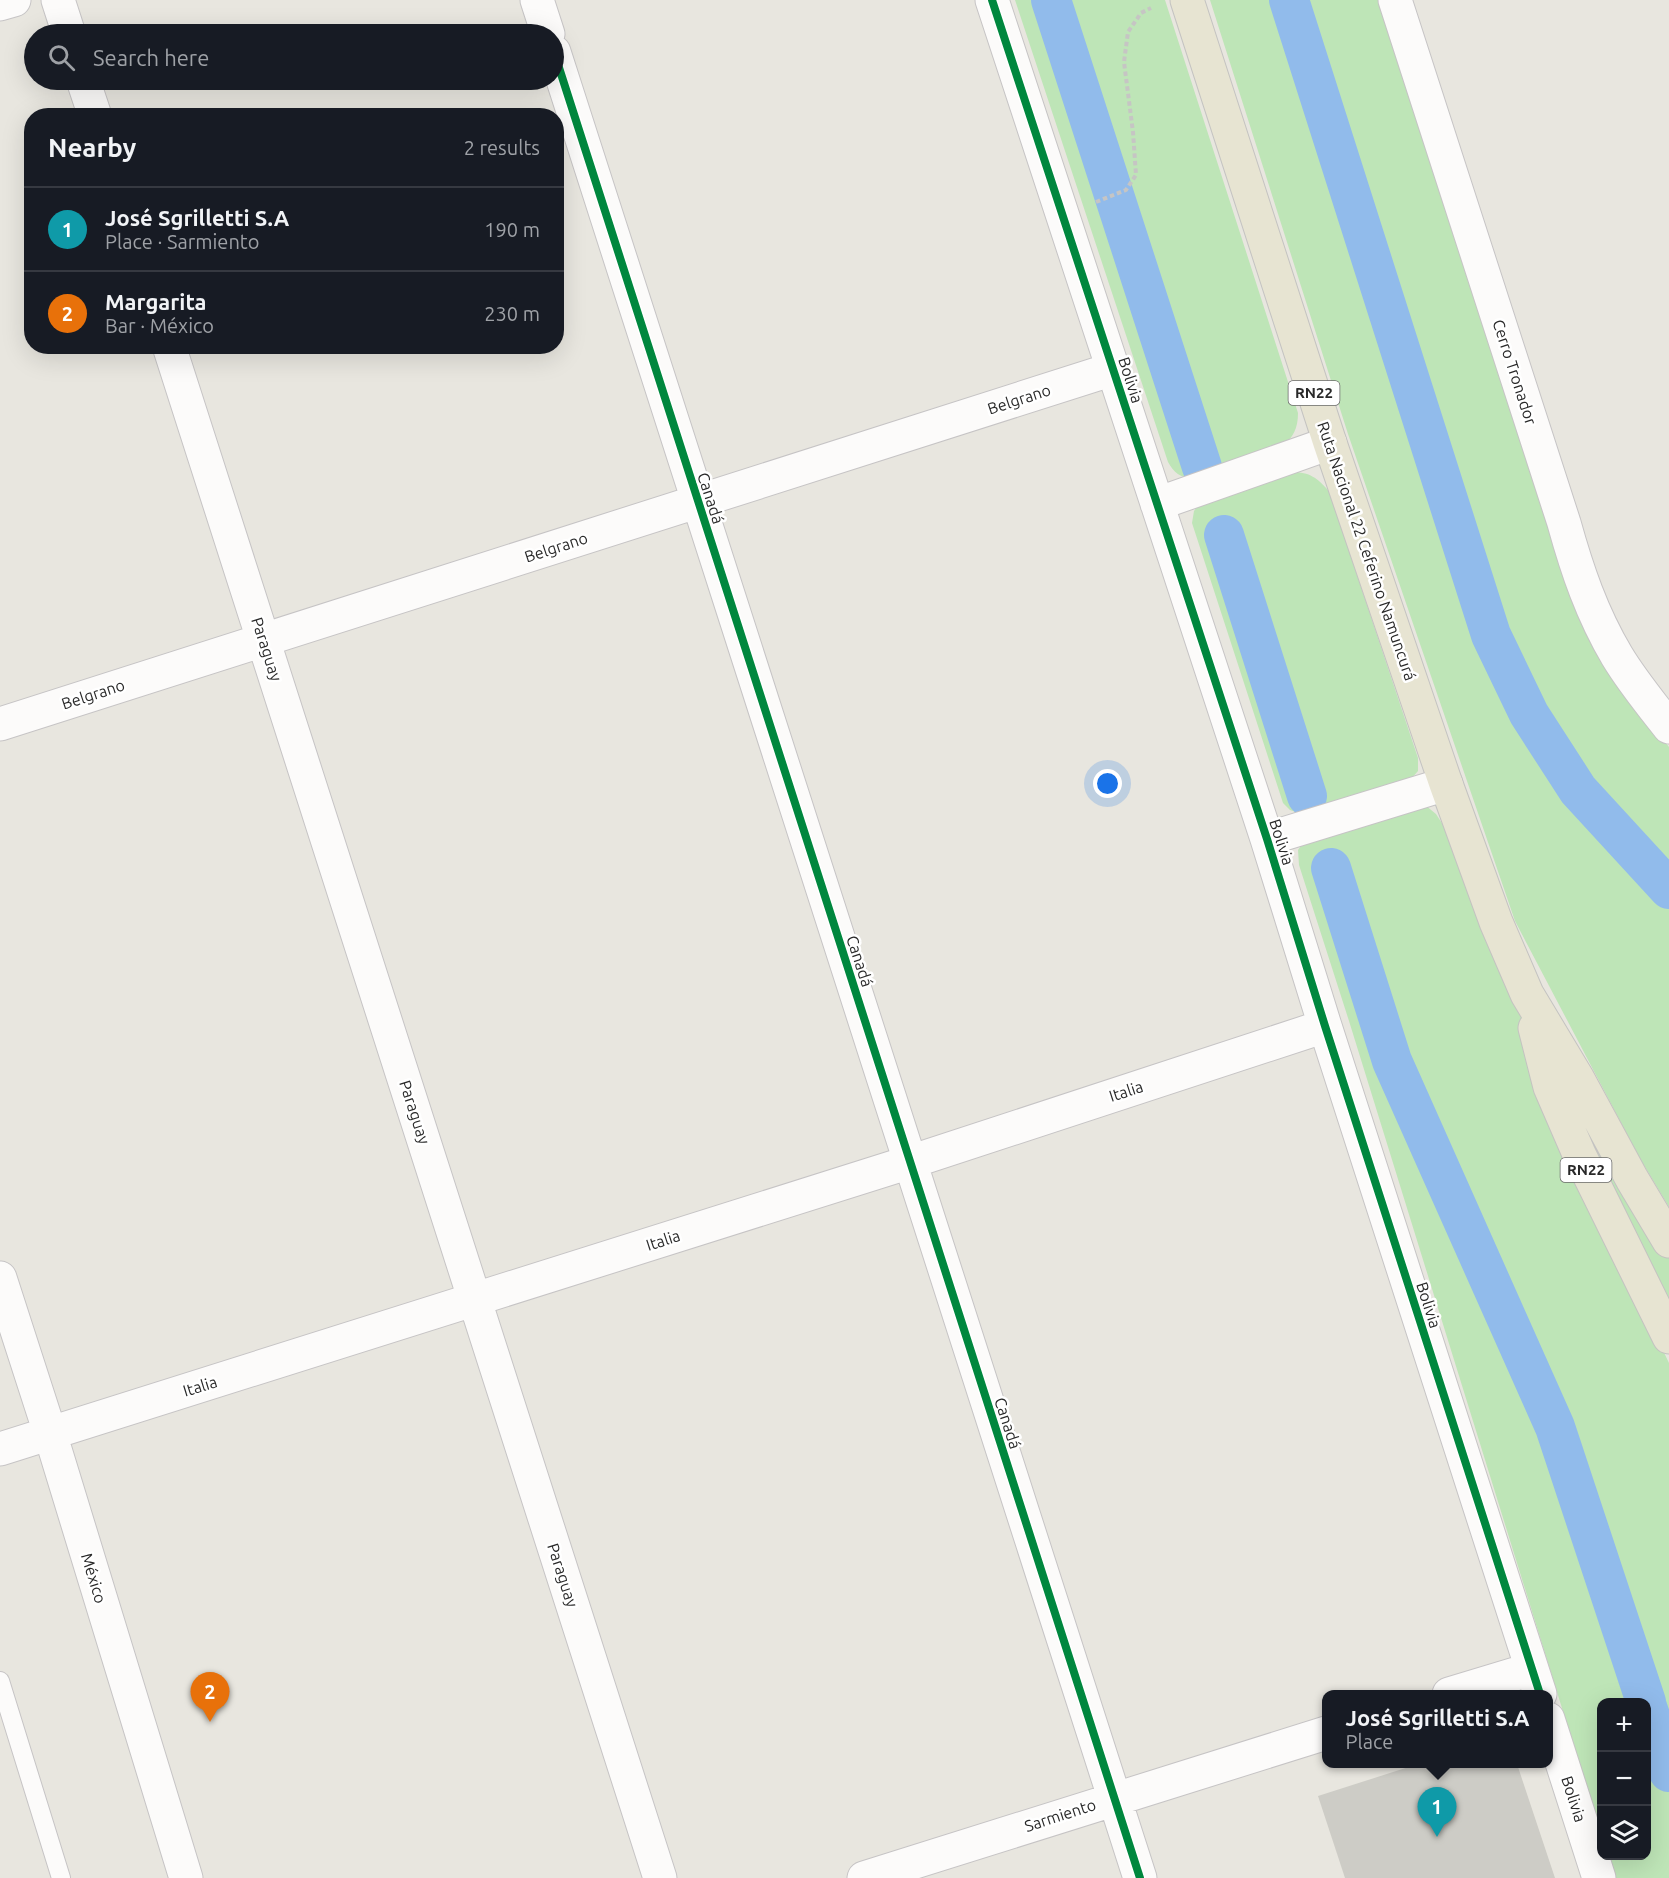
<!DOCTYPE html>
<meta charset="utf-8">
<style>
body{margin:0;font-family:Ubuntu,sans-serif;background:#242831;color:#f1f3f6}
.controls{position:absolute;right:18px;bottom:18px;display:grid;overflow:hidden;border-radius:12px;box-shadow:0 6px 24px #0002}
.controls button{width:54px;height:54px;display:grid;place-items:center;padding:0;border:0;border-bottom:2px solid #363941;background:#171b24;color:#f1f3f6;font:30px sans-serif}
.you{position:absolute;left:1108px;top:784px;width:21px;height:21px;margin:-15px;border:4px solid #fff;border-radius:50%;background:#1a73e8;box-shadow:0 0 0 9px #1a73e833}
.badge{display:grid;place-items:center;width:39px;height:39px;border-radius:50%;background:#6c6b69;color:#fff;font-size:20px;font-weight:700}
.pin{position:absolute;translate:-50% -50px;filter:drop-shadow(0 2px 3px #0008)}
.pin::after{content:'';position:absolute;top:32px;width:21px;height:18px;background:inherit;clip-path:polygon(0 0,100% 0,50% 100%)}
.popup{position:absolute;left:1322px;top:1690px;width:231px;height:78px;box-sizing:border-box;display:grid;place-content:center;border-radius:12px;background:#171b24;filter:drop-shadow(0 2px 4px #0005);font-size:20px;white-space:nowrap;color:#9ea1a6}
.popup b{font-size:22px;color:#f1f3f6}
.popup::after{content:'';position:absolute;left:50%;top:100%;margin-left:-12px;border:12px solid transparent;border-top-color:#171b24}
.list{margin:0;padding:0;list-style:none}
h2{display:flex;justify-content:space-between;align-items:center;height:78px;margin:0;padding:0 24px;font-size:26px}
h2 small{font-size:20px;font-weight:400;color:#9ea1a6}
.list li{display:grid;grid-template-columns:39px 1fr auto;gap:18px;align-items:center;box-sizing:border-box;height:84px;padding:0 24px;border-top:2px solid #363941}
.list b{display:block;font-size:22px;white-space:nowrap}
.list p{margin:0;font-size:20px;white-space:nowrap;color:#9ea1a6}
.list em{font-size:20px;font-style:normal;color:#9ea1a6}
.icon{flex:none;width:33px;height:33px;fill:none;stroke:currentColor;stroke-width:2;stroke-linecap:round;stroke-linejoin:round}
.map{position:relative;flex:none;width:1669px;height:1878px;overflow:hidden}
.search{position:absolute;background:#171b24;box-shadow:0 6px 24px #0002;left:24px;top:24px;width:540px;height:66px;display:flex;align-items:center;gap:15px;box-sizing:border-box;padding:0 21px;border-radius:33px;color:#9ea1a6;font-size:22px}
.panel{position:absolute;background:#171b24;box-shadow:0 6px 24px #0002;left:24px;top:108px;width:540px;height:246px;border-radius:24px}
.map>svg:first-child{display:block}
</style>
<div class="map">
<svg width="1669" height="1878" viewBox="0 0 1669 1878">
<rect width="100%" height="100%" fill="#e8e6df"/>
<path fill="#bee5b7" d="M1015,0H1165L1298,413C1298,429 1293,436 1283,447L1193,479C1180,477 1174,473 1168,462Z
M1210,0H1382L1628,694L1669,747V1207L1639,1157L1515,921L1348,434Z
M1292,472C1310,472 1317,478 1329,491L1418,758V771L1411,779L1298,813L1290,810L1283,803L1192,523L1194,511L1201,502Z
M1425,805L1436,814L1447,831L1486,942L1530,1035L1541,1096L1669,1363V1878H1615L1608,1856H1646V1702H1602L1601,1834L1349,1021L1299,865L1298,850L1305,840Z
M1562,1088L1669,1247V1322Z"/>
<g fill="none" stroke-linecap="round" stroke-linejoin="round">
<path stroke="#91bbeb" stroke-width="40" d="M1051,0L1202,467
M1289,0L1491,635L1529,714L1578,790L1669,889
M1224,535L1307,796
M1331,868L1392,1061L1555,1427L1646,1702
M1646,1704L1669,1772"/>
</g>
<path fill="#cdccc6" d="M1418,1764H1517L1555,1878H1345L1318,1796Z"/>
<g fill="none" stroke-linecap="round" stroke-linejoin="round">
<defs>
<path id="service" d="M0,1681L61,1878"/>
<path id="minor" d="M58,0L69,34
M537,0L548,34
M992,0L1267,839L1325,1026L1540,1694
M1395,0L1564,523C1577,570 1592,614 1617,656C1632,681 1651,704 1669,727
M0,4L14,0
M554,52L1140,1878
M83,80L95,116
M169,346L660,1878
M1157,504L1330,443
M0,724L1113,369
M1267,839L1446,784
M0,1278L50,1433L186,1878
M0,1449L910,1162L1325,1026
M1449,1694L1532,1669
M1548,1719L1599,1878
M864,1878L1326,1733"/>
<path id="trunk" d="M1187,0L1330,443L1446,784L1496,922L1527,994L1578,1079L1632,1179L1669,1241
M1535,1028L1550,1087L1579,1154L1669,1337"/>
</defs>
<use href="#service" stroke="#c6c4c5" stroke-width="20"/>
<use href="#minor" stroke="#c6c4c5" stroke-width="35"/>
<use href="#trunk" stroke="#c4c3c1" stroke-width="35"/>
<path stroke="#c6c5c4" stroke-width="4" stroke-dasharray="4.5 3" stroke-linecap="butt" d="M1096,202L1126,190L1136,175L1133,132L1124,62L1128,32L1141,13L1151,8"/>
<use href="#service" stroke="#fcfbfa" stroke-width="18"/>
<use href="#minor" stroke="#fcfbfa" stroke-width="33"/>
<use href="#trunk" stroke="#e7e4d2" stroke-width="33"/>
<defs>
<path id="cycleway" d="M992,0L1267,839L1325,1026L1540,1694
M554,52L1140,1878"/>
</defs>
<use href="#cycleway" stroke="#fff" stroke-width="11"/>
<use href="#cycleway" stroke="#00873e" stroke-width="8"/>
</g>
<g text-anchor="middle" stroke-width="5" stroke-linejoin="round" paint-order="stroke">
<g fill="#fff" stroke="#696969" stroke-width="1.5">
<rect x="1288.5" y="381" width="51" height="24" rx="4.5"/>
<rect x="1560.5" y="1158" width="51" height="24" rx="4.5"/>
</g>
<g font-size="15" font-weight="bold" fill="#292929">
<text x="1314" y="398">RN22</text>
<text x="1586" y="1175">RN22</text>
</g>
<g font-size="16" fill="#292929" stroke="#fff">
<text transform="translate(1515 372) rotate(72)" y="6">Cerro Tronador</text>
<text transform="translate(1131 380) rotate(72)" y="6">Bolivia</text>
<text transform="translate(1019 399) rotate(-18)" y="6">Belgrano</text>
<text transform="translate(711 498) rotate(72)" y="6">Canadá</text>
<text transform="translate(556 547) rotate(-18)" y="6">Belgrano</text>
<text transform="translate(1367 551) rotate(71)" y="6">Ruta Nacional 22 Ceferino Namuncurá</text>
<text transform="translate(267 649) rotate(72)" y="6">Paraguay</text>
<text transform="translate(93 694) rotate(-18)" y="6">Belgrano</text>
<text transform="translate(1282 842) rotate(72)" y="6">Bolivia</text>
<text transform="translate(860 961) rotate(72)" y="6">Canadá</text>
<text transform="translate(1126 1091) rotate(-18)" y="6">Italia</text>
<text transform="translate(415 1112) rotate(72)" y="6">Paraguay</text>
<text transform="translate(663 1240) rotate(-18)" y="6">Italia</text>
<text transform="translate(1429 1305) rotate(72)" y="6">Bolivia</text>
<text transform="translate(200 1386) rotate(-17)" y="6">Italia</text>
<text transform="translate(1008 1423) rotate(72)" y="6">Canadá</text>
<text transform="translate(563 1575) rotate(72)" y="6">Paraguay</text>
<text transform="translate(94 1578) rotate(73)" y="6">México</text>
<text transform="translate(1574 1799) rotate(72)" y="6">Bolivia</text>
<text transform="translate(1060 1815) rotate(-18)" y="6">Sarmiento</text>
</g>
</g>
</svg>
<div class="controls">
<button>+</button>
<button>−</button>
<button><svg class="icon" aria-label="layers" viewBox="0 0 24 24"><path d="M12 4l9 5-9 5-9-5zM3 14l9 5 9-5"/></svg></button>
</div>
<div class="you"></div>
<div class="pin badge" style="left:1437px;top:1837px;background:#0f9aa8">1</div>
<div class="popup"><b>José Sgrilletti S.A</b>Place</div>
<div class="pin badge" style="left:210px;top:1722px;background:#e8710a">2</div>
<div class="search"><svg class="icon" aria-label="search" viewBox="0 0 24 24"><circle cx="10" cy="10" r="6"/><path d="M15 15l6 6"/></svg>Search here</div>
<section class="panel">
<h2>Nearby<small>2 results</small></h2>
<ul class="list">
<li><span class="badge" style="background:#0f9aa8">1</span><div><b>José Sgrilletti S.A</b><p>Place · Sarmiento</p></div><em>190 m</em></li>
<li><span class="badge" style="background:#e8710a">2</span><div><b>Margarita</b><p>Bar · México</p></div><em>230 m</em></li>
</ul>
</section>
</div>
